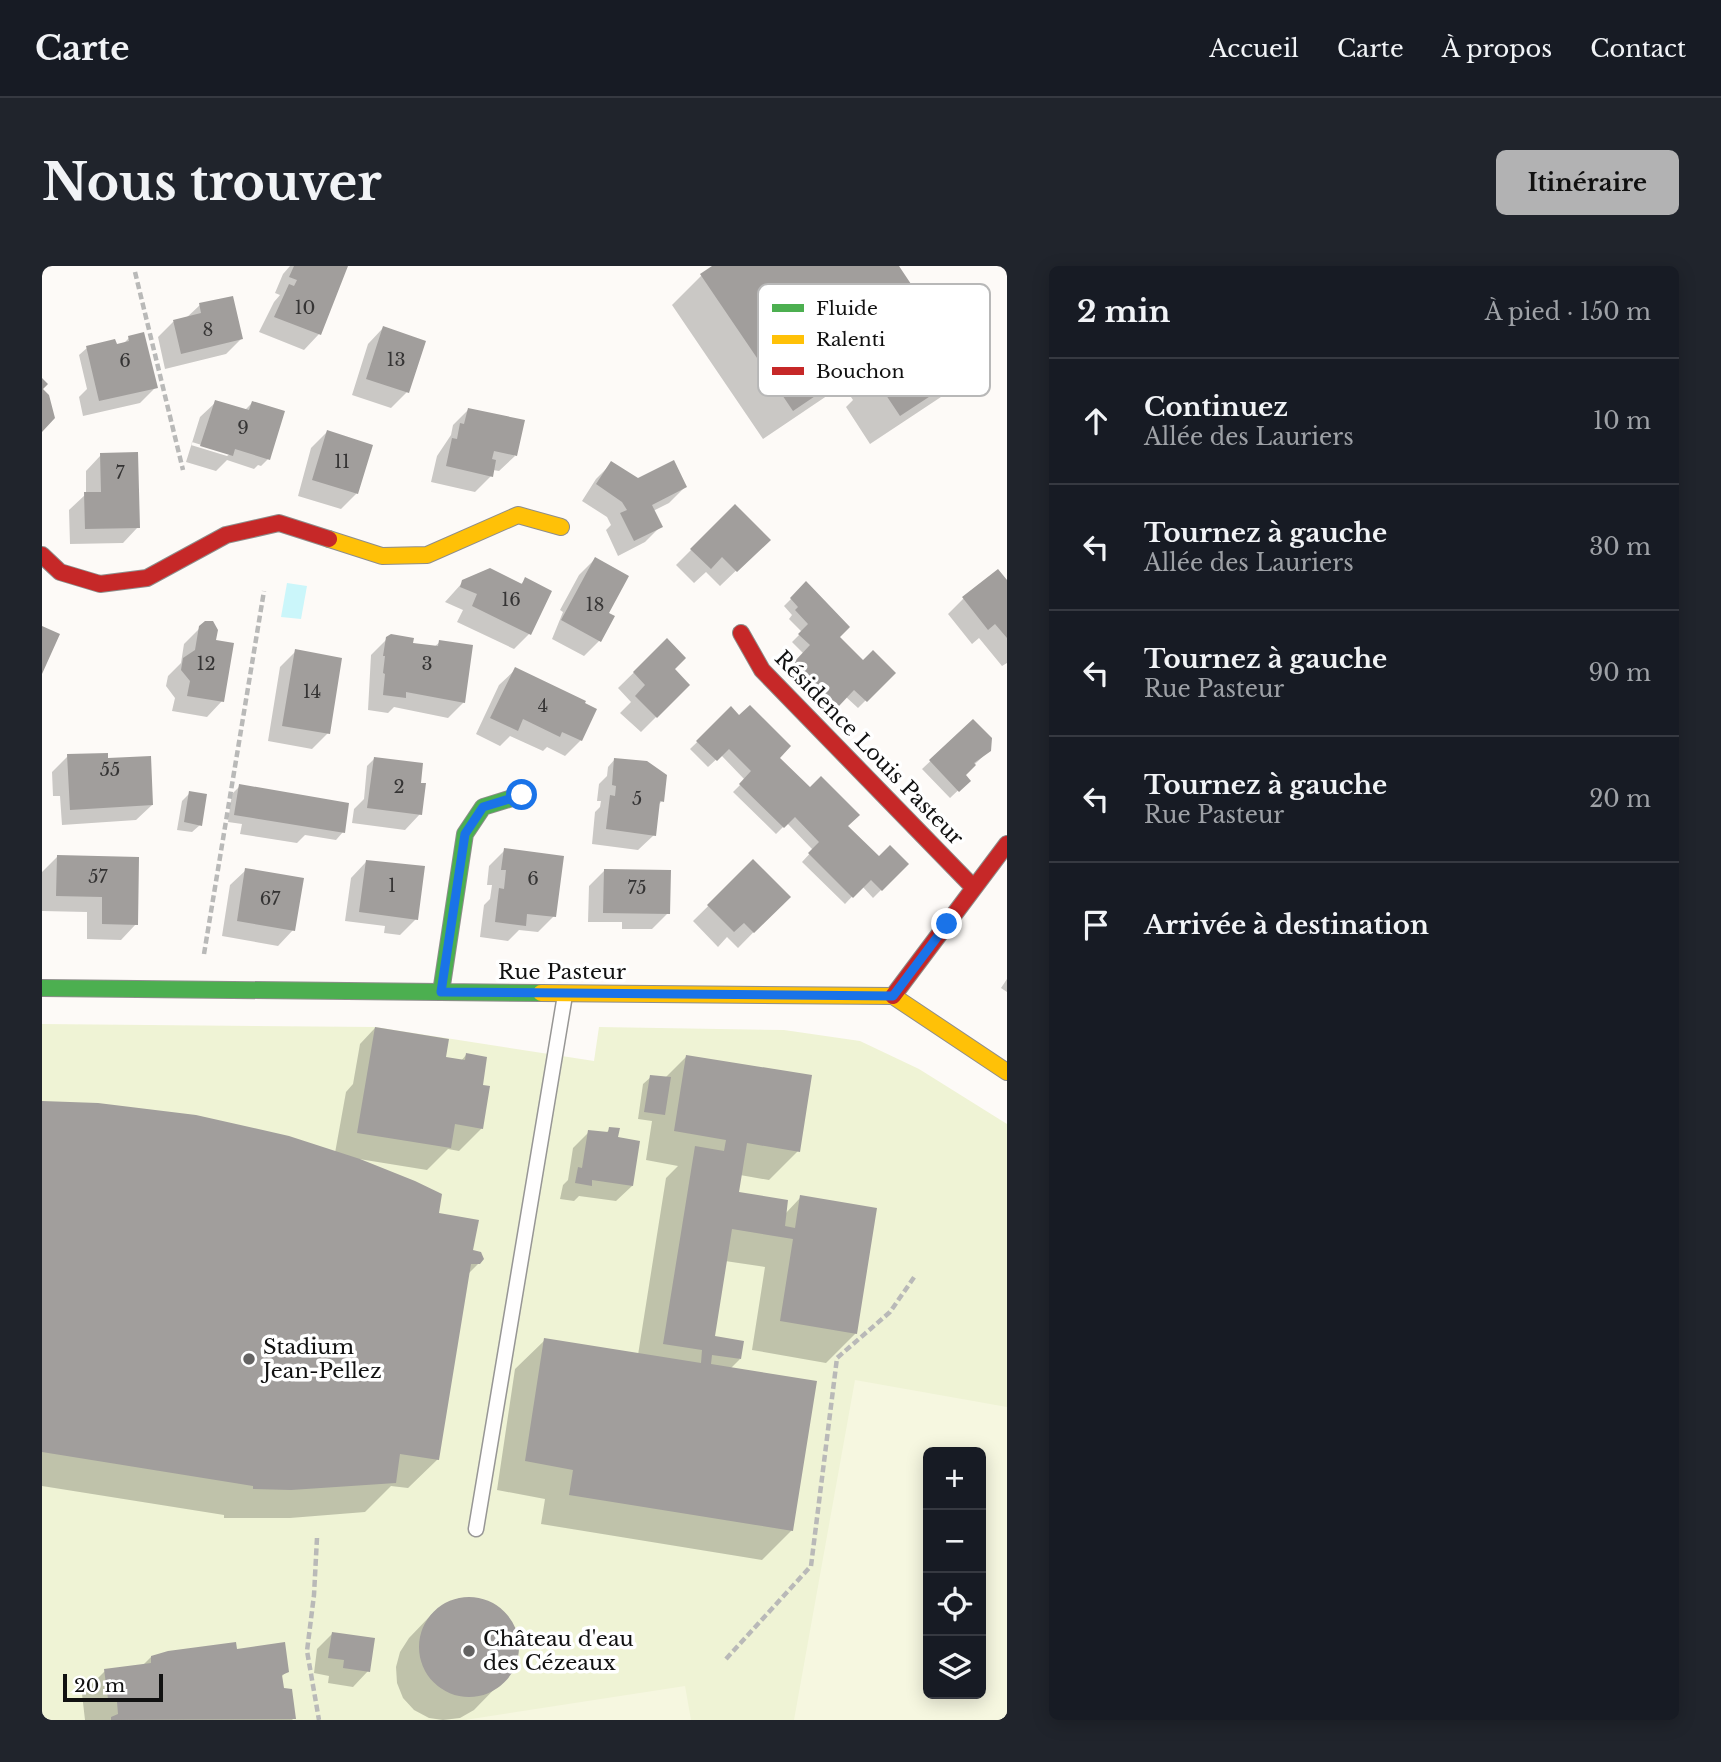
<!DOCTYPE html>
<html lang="fr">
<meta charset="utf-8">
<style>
body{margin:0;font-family:"Libre Baskerville",serif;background:#20242c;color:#f1f3f6}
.controls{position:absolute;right:21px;bottom:21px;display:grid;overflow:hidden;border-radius:10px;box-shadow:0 4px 18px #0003}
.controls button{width:63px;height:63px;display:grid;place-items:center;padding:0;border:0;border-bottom:2px solid #363941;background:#171b24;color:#f1f3f6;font:35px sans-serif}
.scale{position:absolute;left:21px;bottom:18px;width:100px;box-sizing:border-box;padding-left:7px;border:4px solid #111;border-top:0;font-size:19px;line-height:24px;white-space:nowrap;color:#111;-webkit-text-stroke:5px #fff;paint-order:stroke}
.stop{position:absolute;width:21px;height:21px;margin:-16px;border:5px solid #1a73e8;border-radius:50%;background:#fff}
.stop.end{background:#1a73e8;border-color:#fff;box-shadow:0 2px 7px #0008}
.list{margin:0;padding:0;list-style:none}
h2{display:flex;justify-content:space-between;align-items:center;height:91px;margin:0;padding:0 28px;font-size:30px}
h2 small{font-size:23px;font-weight:400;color:#9ea1a6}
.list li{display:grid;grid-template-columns:46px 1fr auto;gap:21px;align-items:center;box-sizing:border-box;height:126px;padding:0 28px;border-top:2px solid #363941}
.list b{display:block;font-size:26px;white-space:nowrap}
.list p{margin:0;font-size:23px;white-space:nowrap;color:#9ea1a6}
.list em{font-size:23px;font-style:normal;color:#9ea1a6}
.icon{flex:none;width:38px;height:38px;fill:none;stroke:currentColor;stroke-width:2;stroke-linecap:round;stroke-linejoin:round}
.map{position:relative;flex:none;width:965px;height:1454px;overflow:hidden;border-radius:10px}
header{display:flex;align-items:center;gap:42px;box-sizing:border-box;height:98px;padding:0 35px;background:#171b24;border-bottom:2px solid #363941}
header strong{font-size:33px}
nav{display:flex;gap:38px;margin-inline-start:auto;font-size:24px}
.intro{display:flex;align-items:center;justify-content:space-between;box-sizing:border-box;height:168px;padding:0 42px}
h1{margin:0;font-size:49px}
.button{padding:18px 32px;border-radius:10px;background:#b2b2b3;color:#111;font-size:24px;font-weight:700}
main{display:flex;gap:42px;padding:0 42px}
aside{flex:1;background:#171b24;border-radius:10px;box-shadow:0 4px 18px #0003}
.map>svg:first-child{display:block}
</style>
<header>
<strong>Carte</strong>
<nav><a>Accueil</a><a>Carte</a><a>À propos</a><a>Contact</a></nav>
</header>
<div class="intro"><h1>Nous trouver</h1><a class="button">Itinéraire</a></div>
<main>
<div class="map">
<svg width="965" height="1454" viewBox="0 0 965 1454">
<rect width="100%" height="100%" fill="#fdfaf7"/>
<path fill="#eff3d5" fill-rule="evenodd" d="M0,758L333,761L552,795L557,761L742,764L818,775L877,803L965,858V1454H0ZM886,1186H939V1428H886Z"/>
<path fill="#f6f7e0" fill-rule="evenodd" d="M813,1114L965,1141V1454H752ZM939,1186V1428H886V1186Z
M643,1420L649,1454H423Z"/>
<path fill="#cbf6fa" d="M245,317L265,320L259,353L239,351Z"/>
<path fill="#0003" fill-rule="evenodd" d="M248,0H304L277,68L262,84L217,66L232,36L238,29L233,27L241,8Z
M674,0H855L889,50L874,65L883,79L931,100L902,129L828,178L804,141L811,134L801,119L721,173L630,39L659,10Z
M158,39L199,73L184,88L123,103L116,71L131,56L143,53Z
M341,62L365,126L349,142L310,129L326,78Z
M87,72L114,121L98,137L41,150L37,131L45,123L37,89L45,82L80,79Z
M174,136L202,145L210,137L226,193L219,200L216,199L212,203L185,194L174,205L144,196L158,151ZM150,176L188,188L185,190L149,179Z
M426,144L473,190L457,205L451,204L449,210L433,226L389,216L395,190L409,169L411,159Z
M285,166L315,227L299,243L256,230L269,182Z
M59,189L96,261L81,277L28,278L27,244L44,228V205Z
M570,197L596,214L643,221L627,237L611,245L619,260L603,276L576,290L564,264L569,259L565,251L540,235L554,213Z
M693,240L726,274L678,320L664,306L652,317L634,299Z
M553,293L565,347L557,375L542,390L510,373L521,346L518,344L537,309Z
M956,306L965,317V397L960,400L937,372L930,378L906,348L921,333Z
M484,313L487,368L472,383L415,356L421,344L403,336L421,316L478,319Z
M764,318L796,371L821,397L851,407L816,442L804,431L788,446L746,404L762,388L750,376L760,366L747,353L750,349L742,340Z
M163,357L172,376L180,435L165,451L130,445L133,432L124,420L126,410L139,397L142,378Z
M345,373L392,381L398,376L422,436L406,452L352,441L346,447L326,444L329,389Z
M625,374L630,404L646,419L599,466L578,447L589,436L576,422Z
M254,385L286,467L270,483L226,475L238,401Z
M473,404L539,474L523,490L505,481L501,485L468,470L458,480L434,468L457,419Z
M689,443L837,593L865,598L831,632L820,620L803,638L760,596L771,584L745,557L734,568L691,526L703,514L679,489L666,501L648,483Z
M931,455L948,484L921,509L926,515L908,532L880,503Z
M26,490L65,494L110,539L94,554L20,559L18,530H11L10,506Z
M332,493L378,548L363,564L310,557L312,543L322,533L325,500Z
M573,493L620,535L616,539L612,569L596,584L550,578L553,546L558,541L559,535H555L557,518L565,510L566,501Z
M198,520L301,566L294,574L263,569L255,577L198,568L200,558L186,556L190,528Z
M148,527L158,559L150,566L135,564L140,535Z
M463,584L512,650L496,666L477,664L466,675L438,671L442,639L448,633L450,619H445L447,600Z
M15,591L94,658L79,674L45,673V646L0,645V606Z
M324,596L374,653L358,669L342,667L343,660L303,655L309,612Z
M711,596L746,631L696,682L685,671L676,681L651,655Z
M204,604L251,664L236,680L180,670L188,619Z
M562,605L626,647L610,663H580V656H546L547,620Z
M965,713V726L959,722Z
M333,762L401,797L419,795L424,789L439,820L440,862L417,885L406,883L385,904L317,893L395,949L439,995L425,1009L396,1193L366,1222L349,1220L323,1246L248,1252H182V1249L0,1220V838L293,887L304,826L311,818L318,778Z
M644,791L756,885L727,914L698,909L695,927L743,948L759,931L814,1067L784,1097L710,1084L723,1001L683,995L670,1076L698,1093L688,1103L750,1264L720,1294L499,1258L503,1233L455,1224L473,1103L503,1074L596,1089L624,912L636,900L604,894L610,855L596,853L601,818L609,811L623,812Z
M568,863L574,871L590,920L574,935L537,930L532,935L518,933L521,919L526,914L531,882L547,866L563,868Z
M418,1332H435L450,1338L463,1347L472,1361L475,1377L474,1393L467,1408L432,1444L418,1452L401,1454L387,1452L372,1444L361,1432L355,1417L354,1401L358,1386L367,1372L390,1348L403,1338Z
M291,1367L326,1405L311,1421L286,1417L287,1410L272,1407L275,1383Z
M193,1385L245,1405L239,1411L240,1424L252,1452L250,1454H43L40,1428L63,1405L101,1399L109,1391Z"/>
<path fill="#a19e9c" d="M252,0H306L279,69L232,51L247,18L252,20L255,14L247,11Z
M670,0H857L891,51L874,62L884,76L907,60L934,100L858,150L832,111L840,105L831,91L751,145L658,8Z
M191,30L201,73L139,88L131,54L159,47L157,37Z
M341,60L384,75L367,127L324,113Z
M102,66L116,122L57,135L44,80L73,73L75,78L87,75L86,70Z
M0,112L6,118L1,123L7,129L13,152L0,166Z
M173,134L207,144L210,135L243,145L228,194L193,183L191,190L158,180Z
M426,142L483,154L475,190L452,185L450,193L454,194L451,211L404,200L410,172L415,173L418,157L422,158Z
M285,164L331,179L316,228L270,214Z
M96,186L98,262L43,263L42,226H59L58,187Z
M632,194L645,221L610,239L621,261L592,275L578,247L585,244L580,236L554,218L569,195L596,212Z
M693,238L729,274L695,306L680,291L669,303L648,283Z
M553,291L587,310L567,347L573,350L559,376L519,354Z
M448,302L480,318L483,311L510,325L489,369L430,340L435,328L418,321L420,314Z
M956,303L965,314V372L953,358L946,364L920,331Z
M764,315L808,361L798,371L821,394L831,384L854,407L825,436L812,424L797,440L752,396L768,379L756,368L766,358L753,344L756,341L748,332Z
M163,355H171L176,364L174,374L192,377L182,436L145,430L148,415L139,404L141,392L153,384L157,360Z
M0,360L18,368L0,408Z
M349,368L372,372L371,377L396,380L397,374L431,379L423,437L364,426V432L341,429L343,408L341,407L343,390H341L344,371Z
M625,372L644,392L633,403L648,419L615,452L593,430L603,419L591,406Z
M253,383L300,392L288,468L240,460Z
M473,401L544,435L543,437L555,443L540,475L520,466L518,471L481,453L476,465L448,452Z
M708,439L749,480L738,492L768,521L779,510L818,549L806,560L837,590L848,579L867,598L840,625L829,614L811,632L766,587L777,576L753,551L742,562L697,518L709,505L687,483L675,495L654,475L689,440L697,449Z
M931,453L950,472L949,485L932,497L934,499L924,509L929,515L917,526L887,494Z
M66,487V492L109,490L111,539L28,544L25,488Z
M332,491L381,497L379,517H384L380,549L325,542Z
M572,492L605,495L625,509L622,536L618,535L614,570L564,563L568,529L573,530L574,520L570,519Z
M197,518L307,537L303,567L192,549Z
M147,525L165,528L160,560L142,556Z
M462,582L522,590L514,651L485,648L484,660L453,656L457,622L462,623L464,604H459Z
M15,589L97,591L96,659L60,658V631L14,630Z
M711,593L749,631L712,667L702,657L692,666L665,639Z
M324,594L383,600L376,654L317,646Z
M203,602L262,612L253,665L195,655Z
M562,603L629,604L628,648L561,647Z
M333,761L407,773L404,791L423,794L424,787L445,791L441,819L448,820L441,863L413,858L409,882L315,867Z
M644,789L770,809L758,886L705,877L697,926L746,934L743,960L753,962L758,929L835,942L815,1068L738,1055L751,973L690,963L673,1070L702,1075L699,1093L670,1089L669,1098L775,1115L751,1265L527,1229L531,1204L483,1195L502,1072L659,1097L660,1084L621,1078L653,880L682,885L684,874L632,865Z
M608,809L629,811L623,849L602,846Z
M0,835L56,837L154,849L247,870L318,893L373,915L400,928L397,947L437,954L431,984L439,986L442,993L438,998H429L397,1194L358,1188L354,1217L249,1224L211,1223V1220L0,1186Z
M567,861L578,862L576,871L598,875L591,920L550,914V920L533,917L536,901L540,902L546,864L566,866Z
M377 1381a50 50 0 1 1 100 0a50 50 0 1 1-100 0Z
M290,1366L333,1372L328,1406L301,1402L302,1394L286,1392Z
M194,1376L195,1383L243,1376L247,1406L240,1409L242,1422L250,1423L254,1453L69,1454V1451L76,1448L75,1436L66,1433L62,1403L109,1397V1390L126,1385Z"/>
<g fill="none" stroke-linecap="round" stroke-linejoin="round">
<defs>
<path id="lane" d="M434,1263L523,729"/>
<path id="fast" d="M0,722L499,727
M399,726L423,568L441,541L480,529"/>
<path id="slow" d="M287,273L340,290L385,289L476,249L519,261
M499,727L851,730
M851,730L965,806"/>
<path id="jam" d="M0,289L18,306L58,318L105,312L184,269L237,257L287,273
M699,367L720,404L932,622
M851,730L965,578"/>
</defs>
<use href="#lane" stroke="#979695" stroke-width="17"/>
<use href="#fast" stroke="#8e8d8b" stroke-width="18"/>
<use href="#slow" stroke="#8e8d8b" stroke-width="18"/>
<use href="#jam" stroke="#8e8d8b" stroke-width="18"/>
<path stroke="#b9b9b8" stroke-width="4.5" stroke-dasharray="7 3.5" stroke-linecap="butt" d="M93,6L141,204
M162,688L222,325
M275,1272L272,1329L265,1385L277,1454
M684,1393L769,1300L795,1092L848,1046L873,1010"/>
<use href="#lane" stroke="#fffefe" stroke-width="14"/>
<use href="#fast" stroke="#4caf50" stroke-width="16"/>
<use href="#slow" stroke="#ffc107" stroke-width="16"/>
<use href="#jam" stroke="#c62828" stroke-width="16"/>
</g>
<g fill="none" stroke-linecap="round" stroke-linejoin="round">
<path stroke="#1a73e8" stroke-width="9" d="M480,529L441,541L423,568L399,726L851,730L905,658"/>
</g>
<g fill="#646362" stroke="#fff" stroke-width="2.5">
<circle cx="207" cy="1093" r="7"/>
<circle cx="427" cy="1385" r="7"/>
</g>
<g text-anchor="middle" stroke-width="7" stroke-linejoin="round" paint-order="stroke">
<g font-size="18" fill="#353434">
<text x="263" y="48">10</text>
<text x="166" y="70">8</text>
<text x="354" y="100">13</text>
<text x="83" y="101">6</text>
<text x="201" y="168">9</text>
<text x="300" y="202">11</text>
<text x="78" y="213">7</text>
<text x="469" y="340">16</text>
<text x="553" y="345">18</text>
<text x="164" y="404">12</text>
<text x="385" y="404">3</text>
<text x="270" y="432">14</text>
<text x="501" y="446">4</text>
<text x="68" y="510">55</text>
<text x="357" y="527">2</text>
<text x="595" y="539">5</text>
<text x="56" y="617">57</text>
<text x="491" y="619">6</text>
<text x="350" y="626">1</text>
<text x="595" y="628">75</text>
<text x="228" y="639">67</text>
</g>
<g font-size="21" fill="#111" stroke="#fff">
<text transform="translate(827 482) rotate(46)" y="7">Résidence Louis Pasteur</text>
<text x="520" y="713">Rue Pasteur</text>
</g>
<g font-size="21" fill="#111" stroke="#fff" text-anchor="start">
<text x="221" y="1088">Stadium<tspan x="221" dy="24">Jean-Pellez</tspan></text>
<text x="441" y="1380">Château d'eau<tspan x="441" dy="24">des Cézeaux</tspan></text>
</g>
</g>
<rect x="716" y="18" width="232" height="112" rx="10" fill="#fff" stroke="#b8b8b8" stroke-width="2"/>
<rect x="730" y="38" width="32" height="8" fill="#4caf50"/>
<rect x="730" y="69" width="32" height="9" fill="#ffc107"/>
<rect x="730" y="101" width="32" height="8" fill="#c62828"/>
<g font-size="19" fill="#111">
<text x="774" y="49">Fluide</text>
<text x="774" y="80">Ralenti</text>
<text x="774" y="112">Bouchon</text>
</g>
</svg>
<div class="controls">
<button>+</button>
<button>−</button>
<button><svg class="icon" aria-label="locate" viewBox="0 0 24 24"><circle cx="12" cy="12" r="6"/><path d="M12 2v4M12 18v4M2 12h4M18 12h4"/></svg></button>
<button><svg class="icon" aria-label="layers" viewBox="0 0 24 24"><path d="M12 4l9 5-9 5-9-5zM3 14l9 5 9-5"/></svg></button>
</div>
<div class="scale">20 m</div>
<div class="stop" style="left:480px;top:529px"></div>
<div class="stop end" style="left:905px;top:658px"></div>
</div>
<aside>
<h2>2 min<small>À pied · 150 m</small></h2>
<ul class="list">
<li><svg class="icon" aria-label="ahead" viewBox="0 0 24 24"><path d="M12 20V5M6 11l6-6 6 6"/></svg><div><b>Continuez</b><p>Allée des Lauriers</p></div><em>10 m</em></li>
<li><svg class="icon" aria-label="left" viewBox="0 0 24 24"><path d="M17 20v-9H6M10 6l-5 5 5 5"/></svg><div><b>Tournez à gauche</b><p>Allée des Lauriers</p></div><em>30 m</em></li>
<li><svg class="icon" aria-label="left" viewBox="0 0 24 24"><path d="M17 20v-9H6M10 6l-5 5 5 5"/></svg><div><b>Tournez à gauche</b><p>Rue Pasteur</p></div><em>90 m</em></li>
<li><svg class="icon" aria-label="left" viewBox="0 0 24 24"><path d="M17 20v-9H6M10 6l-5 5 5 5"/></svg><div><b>Tournez à gauche</b><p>Rue Pasteur</p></div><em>20 m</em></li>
<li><svg class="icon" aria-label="arrive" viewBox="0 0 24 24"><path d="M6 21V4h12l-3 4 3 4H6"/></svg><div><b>Arrivée à destination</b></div></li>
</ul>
</aside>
</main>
